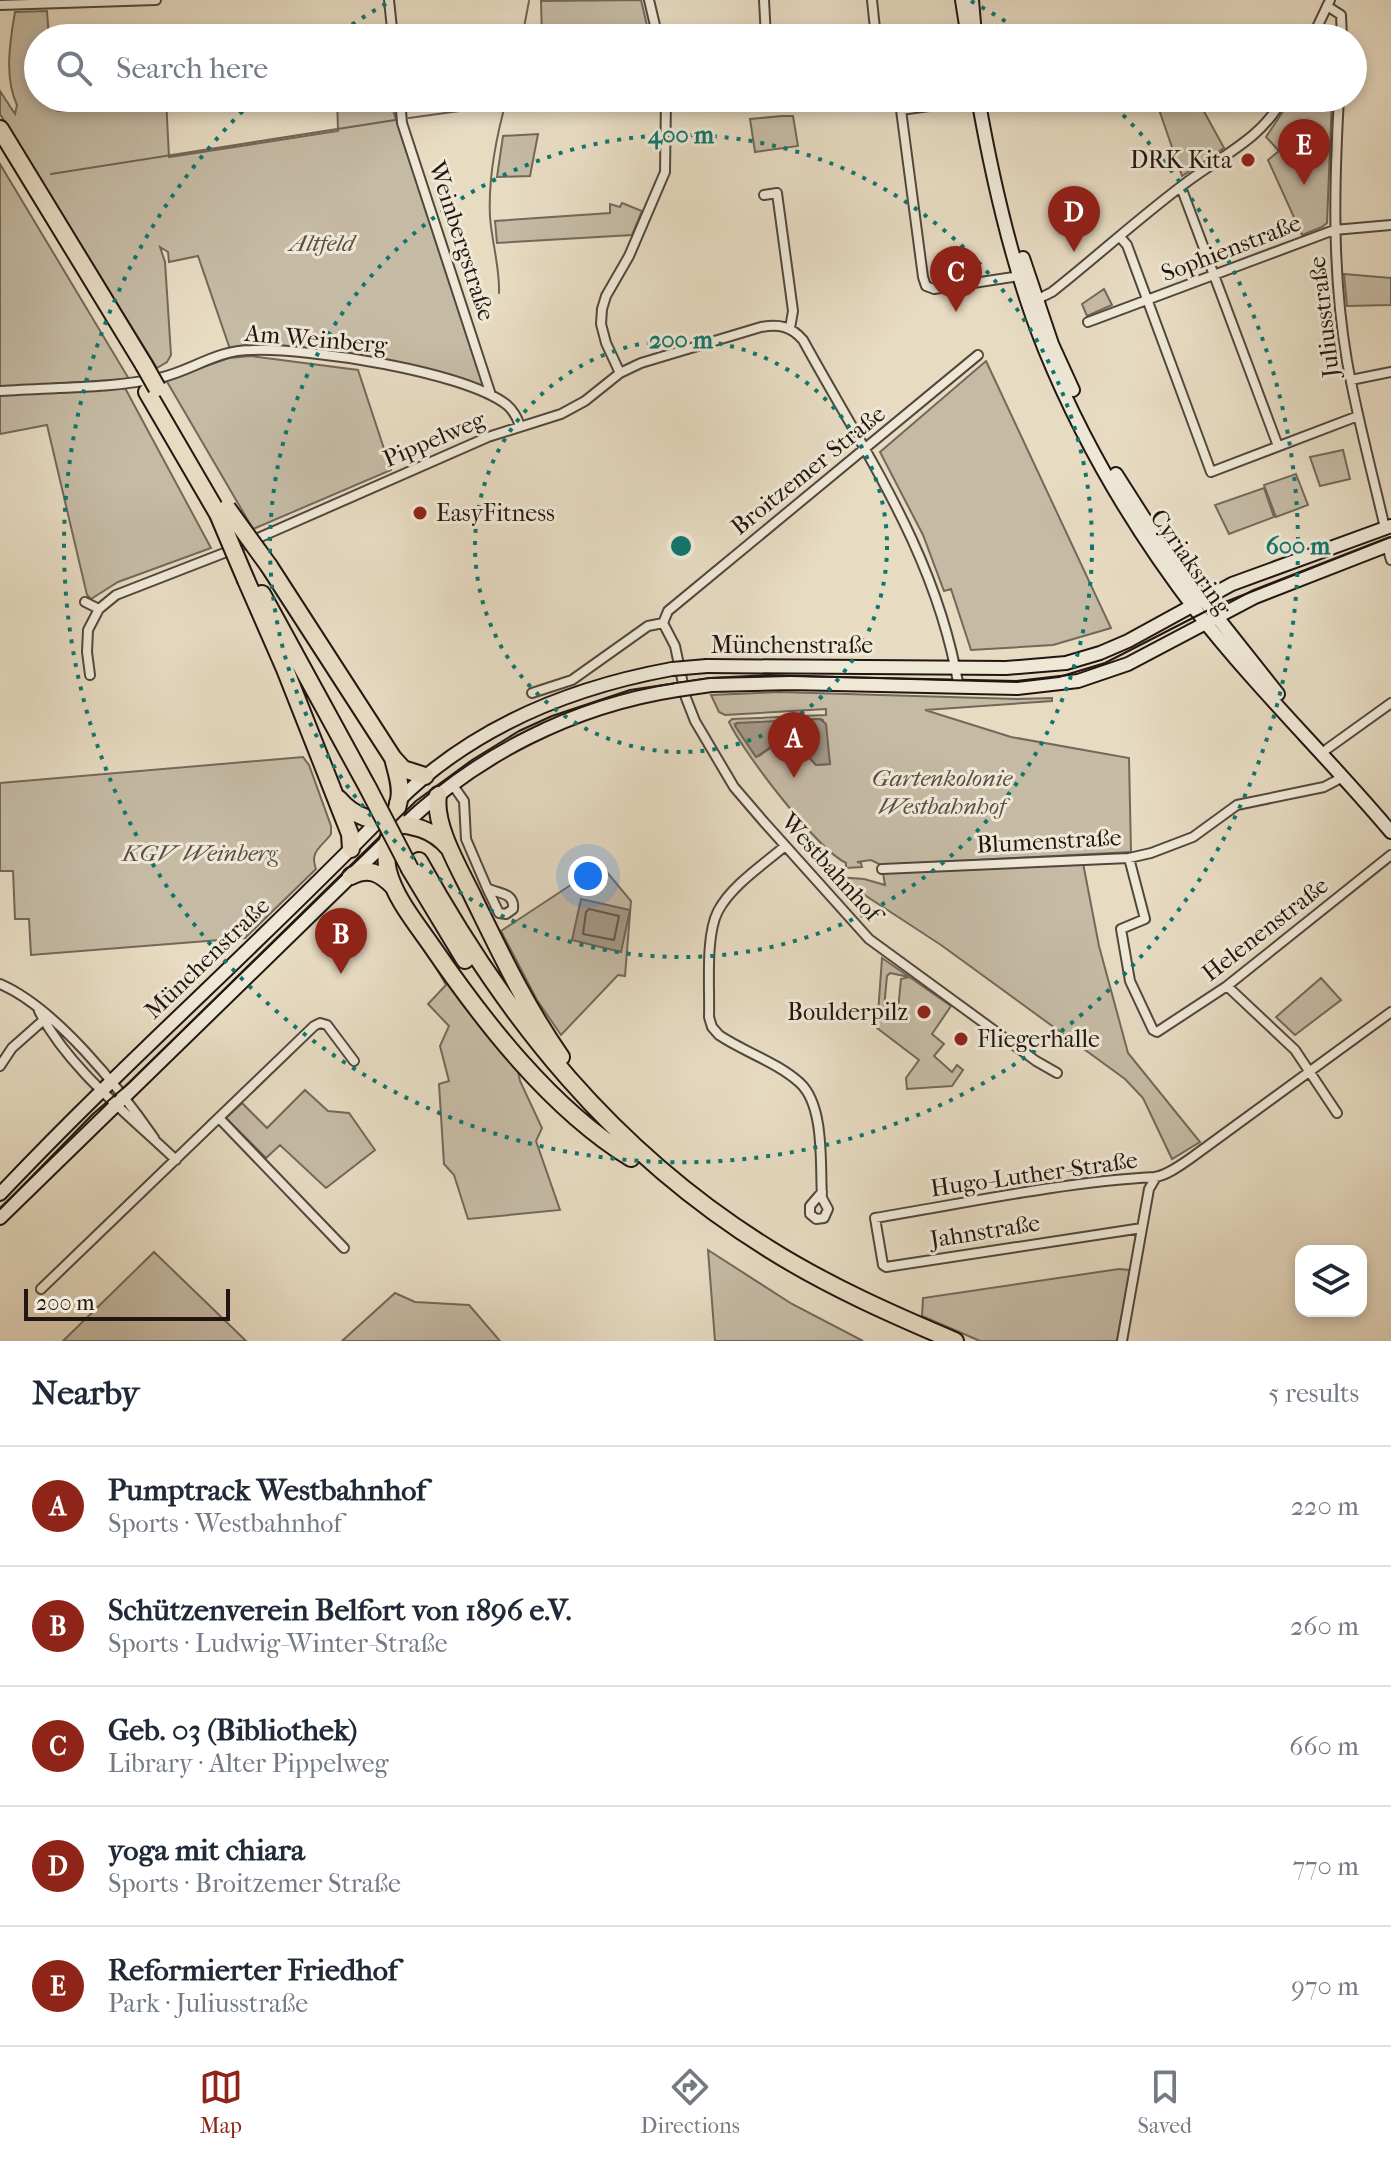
<!DOCTYPE html>
<meta charset="utf-8">
<style>
body{margin:0;font-family:"IM FELL French Canon",serif;background:#f2f2f3;color:#1f2937}
.controls{position:absolute;right:24px;bottom:24px;display:grid;overflow:hidden;border-radius:16px;box-shadow:0 4px 12px #0003}
.controls button{width:72px;height:72px;display:grid;place-items:center;padding:0;border:0;border-bottom:2px solid #e0e1e3;background:#fff;color:#1f2937;font:40px sans-serif}
.scale{position:absolute;left:24px;bottom:20px;width:206px;box-sizing:border-box;padding-left:8px;border:4px solid #211611;border-top:0;font-size:22px;line-height:28px;white-space:nowrap;color:#211611;-webkit-text-stroke:6px #efe8d7;paint-order:stroke}
.you{position:absolute;left:588px;top:876px;width:28px;height:28px;margin:-20px;border:6px solid #fff;border-radius:50%;background:#1a73e8;box-shadow:0 0 0 12px #1a73e833}
.badge{display:grid;place-items:center;width:52px;height:52px;border-radius:50%;background:#8f2418;color:#fff;font-size:26px;font-weight:700}
.pin{position:absolute;translate:-50% -66px;filter:drop-shadow(0 2px 4px #0008)}
.pin::after{content:'';position:absolute;top:42px;width:28px;height:24px;background:inherit;clip-path:polygon(0 0,100% 0,50% 100%)}
.list{margin:0;padding:0;list-style:none}
h2{display:flex;justify-content:space-between;align-items:center;height:104px;margin:0;padding:0 32px;font-size:34px}
h2 small{font-size:26px;font-weight:400;color:#747a83}
.list li{display:grid;grid-template-columns:52px 1fr auto;gap:24px;align-items:center;box-sizing:border-box;height:120px;padding:0 32px;border-top:2px solid #e0e1e3}
.list b{display:block;font-size:30px;white-space:nowrap}
.list p{margin:0;font-size:26px;white-space:nowrap;color:#747a83}
.list em{font-size:26px;font-style:normal;color:#747a83}
.icon{flex:none;width:44px;height:44px;fill:none;stroke:currentColor;stroke-width:2;stroke-linecap:round;stroke-linejoin:round}
.map{position:relative;flex:none;width:1391px;height:1341px;overflow:hidden}
.search{position:absolute;background:#fff;box-shadow:0 4px 12px #0003;left:24px;right:24px;top:24px;height:88px;display:flex;align-items:center;gap:20px;box-sizing:border-box;padding:0 28px;border-radius:44px;color:#747a83;font-size:30px}
.sheet{height:704px;background:#fff}
nav{display:flex;justify-content:space-around;align-items:center;box-sizing:border-box;height:112px;border-top:2px solid #e0e1e3;background:#fff;font-size:22px;color:#747a83}
nav a{display:grid;justify-items:center;gap:4px}
nav .on{color:#8f2418}
.map>svg:first-child{display:block}
</style>
<div class="map">
<svg width="1391" height="1341" viewBox="0 0 1391 1341">
<rect width="100%" height="100%" fill="#e7dbc2"/>
<filter id="stains"><feTurbulence type="fractalNoise" baseFrequency=".0025" numOctaves="4"/><feColorMatrix values="0 0 0 0 .2 0 0 0 0 .09 0 0 0 0 .02 0 0 0 .5 -.17"/></filter>
<radialGradient id="worn" r=".72"><stop offset=".6" stop-color="#630" stop-opacity="0"/><stop offset="1" stop-color="#630" stop-opacity=".3"/></radialGradient>
<path fill="#c5baa4" stroke="#73685a" stroke-width="2" fill-rule="evenodd" d="M641,0L650,38H542L541,1Z
M47,11L49,38H38V98H57L58,111L75,110V98H166L169,157L338,131L337,98H389L484,386L481,388L401,364L230,349L198,256L169,262L168,252L160,247L165,262L171,355L167,362L157,368L0,114V91L15,114L17,105C4,78 10,40 15,12Z
M1155,98H1214L1201,106L1224,148L1182,176Z
M1292,98H1332L1327,223L1322,227L1302,235L1268,160L1279,151L1266,137Z
M782,116H793L798,146L755,152L750,119Z
M538,134L530,176L497,177L503,136Z
M0,164L129,379L0,387Z
M622,203L642,211L632,235L497,243L495,221L610,213V204L620,207Z
M1344,274L1391,278V305L1347,306Z
M1104,289L1112,305L1087,316L1082,304Z
M251,356L358,370L391,470L253,529L166,380L229,358Z
M986,361L1111,628L1053,645L971,650L951,589L944,591L923,535L880,452Z
M125,388L211,548L118,582L91,599L87,595L47,425L0,434V395Z
M1343,450L1350,479L1320,486L1310,457Z
M1296,474L1308,505L1276,517L1264,485Z
M1264,488L1274,517L1229,534L1215,505Z
M779,692L1017,699L1052,698V701L925,710L1011,737L1129,758L1131,852L881,865L871,860L857,862L861,863L862,867L846,868V863C817,849 743,752 729,722L732,719L826,715V709L725,715L719,712L711,695ZM820,719L823,720L830,764L816,765L789,735L759,756L735,724Z
M303,757L309,765L331,826V834C322,847 309,851 316,869L245,938L31,955L29,919H15L13,871H0V783Z
M1083,863L1099,946L1128,1053L1200,1142L1172,1159L1143,1098L1125,1079L941,945L837,877L864,879L885,885L883,873Z
M601,865L631,901L625,976L618,975L561,1035L537,1000L501,931Z
M428,954L463,1002L517,1067L520,1081L542,1128L536,1141L560,1210L468,1219L454,1175L444,1164L439,1084L449,1081L440,1046L449,1026L428,1004L446,985Z
M882,958L951,1006L932,1034L944,1044L934,1056L952,1072L957,1065L963,1070L952,1086L907,1089L906,1078L919,1060L877,1028ZM890,973L909,977L901,979L898,1010L894,1014L884,1008L887,976Z
M1321,978L1341,1000L1295,1035L1276,1017Z
M305,1090L328,1111L349,1113L375,1150L326,1188L280,1145L266,1158L226,1118L242,1103L267,1128Z
M708,1250L792,1304L863,1341H715Z
M154,1252L243,1338L246,1341H63Z
M1119,1269L1130,1270L1117,1341H980L922,1316L923,1298Z
M395,1293L415,1302L469,1305L500,1341H342Z"/>
<path fill="#a49886" stroke="#706457" stroke-width="2" d="M820,719L826,724L830,764L816,765L789,735L756,757L735,726L737,723Z
M581,899L630,910L621,952L572,940Z"/>
<g fill="none" stroke-linecap="round" stroke-linejoin="round">
<path stroke="#62574c" stroke-width="2" d="M589,909L619,916L614,940L583,934L586,912Z"/>
<path stroke="#706457" stroke-width="2" d="M522,38L529,1
M409,118L503,105
M51,174L395,120
M499,293C500,268 492,243 490,217C488,177 496,137 507,98"/>
<defs>
<path id="minor" d="M389,0L393,38
M649,0L658,38
M764,0L766,38
M872,0L876,38
M0,5L156,0
M1327,6L1341,15L1342,38
M1312,38L1330,0
M400,98L402,123L491,395
M896,98L901,110L923,277L926,286L934,289L1020,276
M1339,98C1334,186 1332,274 1347,361C1357,417 1372,472 1385,528
M901,110L985,98
M1181,187L1278,446
M764,195L777,193L793,311L790,328
M1120,237L1127,245L1211,472L1358,416
M1034,301L1052,292C1099,255 1143,214 1191,179C1225,154 1263,137 1283,98
M1088,322L1334,230L1391,225
M978,355L668,611L663,623L675,646L686,698L695,721L734,787L764,822L869,939L1036,1061L1057,1073
M620,373L606,343L601,324L602,309L606,296L629,256L665,172L666,98
M1351,380L1391,372
M0,391C52,387 108,389 159,378C192,371 215,350 252,350C309,348 463,371 507,405C514,411 517,417 520,426
M1387,546L1391,560
M85,602L99,609
M90,675L87,652L88,630L99,609L116,595L224,553L488,437L561,414L585,401L620,373L641,363L761,327C779,324 791,326 803,340C866,455 937,555 959,688
M532,693L572,680L648,626L663,623
M1327,749L1391,703
M452,784L464,801L466,839L487,888C498,894 515,892 513,909L506,914L499,913L487,888
M785,846C763,865 732,885 718,911C705,936 710,988 709,1017L712,1027L719,1035C744,1052 777,1062 800,1083C825,1106 820,1165 822,1198L828,1209L824,1218L816,1219L810,1214V1206L822,1192
M1129,858L1145,919L1121,929L1130,981L1153,1030L1157,1032L1227,986L1391,855
M882,869L1129,858L1151,853L1193,837L1237,805L1324,787L1343,777
M0,984C56,1008 120,1089 154,1138
M1227,986L1295,1050L1337,1113
M39,1011C69,1069 129,1115 176,1160
M0,1066L12,1048L47,1017
M219,1118L344,1248
M1142,1228L886,1267L883,1265L875,1218C966,1203 1063,1182 1154,1177C1166,1176 1181,1165 1191,1158L1391,1012
M41,1289L314,1026L320,1023L327,1025L354,1061
M1122,1341L1149,1189L1156,1177"/>
<path id="secondary" d="M962,0L968,38
M972,0L975,35
M978,98C993,183 1013,271 1045,350C1083,443 1137,534 1198,613C1258,690 1328,757 1391,832
M1023,258L1052,344L1073,390
M1116,474L1167,554L1278,694
M707,666L1006,668L1066,663L1100,653L1128,641L1232,584L1391,526
M711,685L790,683L1017,688L1078,681L1128,664L1255,597L1391,544
M396,803C472,727 568,688 672,669
M402,827C477,755 573,706 677,690
M0,1194C123,1064 258,945 383,816
M0,1218L388,840"/>
<path id="motorway" d="M0,129L144,365
M147,392L218,514
M269,566L393,758L403,769L425,776
M246,580L285,669L350,834L351,849
M262,594L368,788
M393,758C396,771 402,786 399,800C394,825 382,844 388,871C395,898 415,922 431,945C483,1021 551,1109 631,1158
M438,795C433,826 461,871 474,899C501,954 526,1007 561,1057
M339,799C370,837 415,809 448,847
M419,861C507,1020 613,1152 769,1249C828,1286 891,1314 955,1341
M410,869L465,960
M351,876C369,867 380,873 393,886"/>
</defs>
<use href="#minor" stroke="#52473d" stroke-width="12"/>
<use href="#secondary" stroke="#211611" stroke-width="16"/>
<use href="#motorway" stroke="#211611" stroke-width="20"/>
<use href="#minor" stroke="#efe8d7" stroke-width="8"/>
<use href="#secondary" stroke="#efe8d7" stroke-width="12"/>
<use href="#motorway" stroke="#e7dbc2" stroke-width="16"/>
<path stroke="#211611" stroke-width="2" d="M0,1209L93,1114L129,1083L416,801L472,760L519,731L552,716L630,690L710,678L768,675L1017,682L1059,677L1105,663L1220,604L1391,537"/>
<defs>
<path id="secondary-bridge" d="M672,669L707,666
M677,690L711,685"/>
<path id="motorway-bridge" d="M144,365L157,388
M227,508L269,566
M218,514L246,580
M368,788L410,869"/>
</defs>
<use href="#secondary-bridge" stroke="#211611" stroke-width="16" stroke-linecap="butt"/>
<use href="#motorway-bridge" stroke="#211611" stroke-width="20" stroke-linecap="butt"/>
<use href="#secondary-bridge" stroke="#efe8d7" stroke-width="12"/>
<use href="#motorway-bridge" stroke="#e7dbc2" stroke-width="16"/>
</g>
<g fill="none" stroke="#0f766e" stroke-width="4" stroke-dasharray="4 8">
<circle cx="681" cy="546" r="206"/>
<circle cx="681" cy="546" r="411"/>
<path d="M332 38A617 617 0 0 1 391 1M971 1A617 617 0 0 1 1030 38M1106 98A617 617 0 1 1 256 98"/>
</g>
<g fill="#8f2418" stroke="#efe8d7" stroke-width="3">
<circle cx="1248" cy="160" r="8"/>
<circle cx="420" cy="513" r="8"/>
<circle cx="924" cy="1012" r="8"/>
<circle cx="961" cy="1039" r="8"/>
</g>
<g text-anchor="middle" stroke-width="6" stroke-linejoin="round" paint-order="stroke">
<g font-size="24" fill="#211611" stroke="#efe8d7" text-anchor="end">
<text x="1232" y="168">DRK Kita</text>
<text x="436" y="521" text-anchor="start">EasyFitness</text>
<text x="908" y="1020">Boulderpilz</text>
<text x="977" y="1047" text-anchor="start">Fliegerhalle</text>
</g>
<g font-size="24" fill="#211611" stroke="#efe8d7">
<text transform="translate(462 241) rotate(72)" y="8">Weinbergstraße</text>
<text transform="translate(1231 248) rotate(-21)" y="8">Sophienstraße</text>
<text transform="translate(1324 317) rotate(-97)" y="8">Juliusstraße</text>
<text transform="translate(316 339) rotate(5)" y="8">Am Weinberg</text>
<text transform="translate(434 439) rotate(-23)" y="8">Pippelweg</text>
<text transform="translate(808 470) rotate(-39)" y="8">Broitzemer Straße</text>
<text transform="translate(1191 562) rotate(55)" y="8">Cyriaksring</text>
<text x="792" y="653">Münchenstraße</text>
<text transform="translate(1049 841) rotate(-3)" y="8">Blumenstraße</text>
<text transform="translate(831 867) rotate(48)" y="8">Westbahnhof</text>
<text transform="translate(1265 929) rotate(-38)" y="8">Helenenstraße</text>
<text transform="translate(207 958) rotate(-44)" y="8">Münchenstraße</text>
<text transform="translate(1034 1174) rotate(-8)" y="8">Hugo-Luther-Straße</text>
<text transform="translate(985 1231) rotate(-9)" y="8">Jahnstraße</text>
</g>
<g font-size="24" font-style="italic" fill="#5a4f44" stroke="#efe8d7">
<text x="322" y="251">Altfeld</text>
<text x="942" y="786">Gartenkolonie<tspan x="942" dy="28">Westbahnhof</tspan></text>
<text x="200" y="861">KGV Weinberg</text>
</g>
</g>
<circle cx="681" cy="546" r="12" fill="#0f766e" stroke="#efe8d7" stroke-width="4"/>
<g font-size="24" text-anchor="middle" font-weight="bold" fill="#0f766e" stroke="#efe8d7" stroke-width="6" stroke-linejoin="round" paint-order="stroke">
<text x="681" y="143">400 m</text>
<text x="681" y="348">200 m</text>
<text x="1298" y="554">600 m</text>
</g>
<rect width="100%" height="100%" filter="url(#stains)"/>
<rect width="100%" height="100%" fill="url(#worn)"/>
</svg>
<div class="controls">
<button><svg class="icon" aria-label="layers" viewBox="0 0 24 24"><path d="M12 4l9 5-9 5-9-5zM3 14l9 5 9-5"/></svg></button>
</div>
<div class="scale">200 m</div>
<div class="you"></div>
<div class="pin badge" style="left:794px;top:778px">A</div>
<div class="pin badge" style="left:341px;top:974px">B</div>
<div class="pin badge" style="left:956px;top:312px">C</div>
<div class="pin badge" style="left:1074px;top:252px">D</div>
<div class="pin badge" style="left:1304px;top:185px">E</div>
<div class="search"><svg class="icon" aria-label="search" viewBox="0 0 24 24"><circle cx="10" cy="10" r="6"/><path d="M15 15l6 6"/></svg>Search here</div>
</div>
<section class="sheet">
<h2>Nearby<small>5 results</small></h2>
<ul class="list">
<li><span class="badge">A</span><div><b>Pumptrack Westbahnhof</b><p>Sports · Westbahnhof</p></div><em>220 m</em></li>
<li><span class="badge">B</span><div><b>Schützenverein Belfort von 1896 e.V.</b><p>Sports · Ludwig-Winter-Straße</p></div><em>260 m</em></li>
<li><span class="badge">C</span><div><b>Geb. 03 (Bibliothek)</b><p>Library · Alter Pippelweg</p></div><em>660 m</em></li>
<li><span class="badge">D</span><div><b>yoga mit chiara</b><p>Sports · Broitzemer Straße</p></div><em>770 m</em></li>
<li><span class="badge">E</span><div><b>Reformierter Friedhof</b><p>Park · Juliusstraße</p></div><em>970 m</em></li>
</ul>
</section>
<nav>
<a class="on"><svg class="icon" aria-label="map" viewBox="0 0 24 24"><path d="M3 6l6-2 6 2 6-2v14l-6 2-6-2-6 2zM9 4v14M15 6v14"/></svg>Map</a>
<a><svg class="icon" aria-label="directions" viewBox="0 0 24 24"><path d="M12 3l9 9-9 9-9-9zM9 14v-3h6M13 9l2 2-2 2"/></svg>Directions</a>
<a><svg class="icon" aria-label="saved" viewBox="0 0 24 24"><path d="M7 4h10v16l-5-4-5 4z"/></svg>Saved</a>
</nav>
